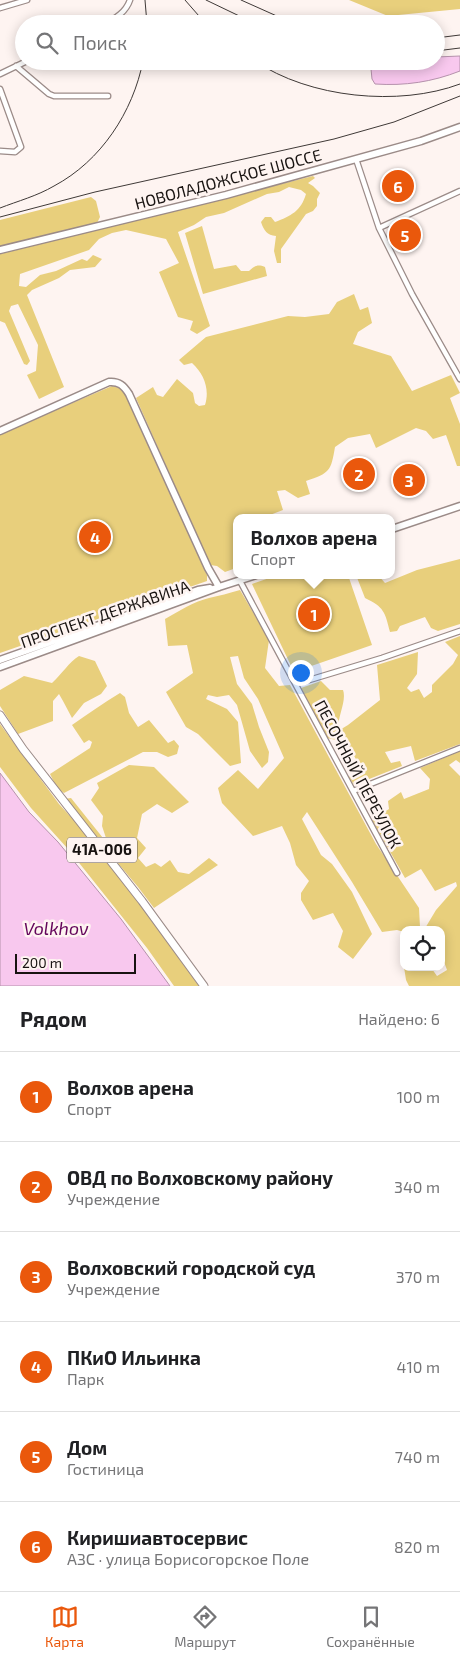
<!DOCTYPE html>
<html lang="ru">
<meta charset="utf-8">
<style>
body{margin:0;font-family:"Exo 2",sans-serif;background:#f6f6f6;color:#202124}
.controls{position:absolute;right:15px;bottom:15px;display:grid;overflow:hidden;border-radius:10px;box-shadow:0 2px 12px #0003}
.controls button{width:45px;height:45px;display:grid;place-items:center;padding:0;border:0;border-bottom:1px solid #e0e0e0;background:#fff;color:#202124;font:25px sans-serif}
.scale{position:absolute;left:15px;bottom:12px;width:121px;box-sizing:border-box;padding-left:5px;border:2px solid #181311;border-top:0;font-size:14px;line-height:18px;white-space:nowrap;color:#181311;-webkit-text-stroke:4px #fef4f1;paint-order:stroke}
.you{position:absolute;left:300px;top:672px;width:18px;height:18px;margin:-12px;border:4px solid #fff;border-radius:50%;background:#1a73e8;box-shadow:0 0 0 8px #1a73e833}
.badge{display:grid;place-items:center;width:32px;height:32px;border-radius:50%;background:#ea580c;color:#fff;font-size:16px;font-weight:700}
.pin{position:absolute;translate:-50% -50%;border:2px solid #fff;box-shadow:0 1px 5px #0006}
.popup{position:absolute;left:233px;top:514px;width:162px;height:65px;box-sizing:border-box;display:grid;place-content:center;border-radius:10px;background:#fff;filter:drop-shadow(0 1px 4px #0005);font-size:16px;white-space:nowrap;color:#757577}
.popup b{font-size:19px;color:#202124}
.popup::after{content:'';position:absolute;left:50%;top:100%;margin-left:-10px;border:10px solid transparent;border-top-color:#fff}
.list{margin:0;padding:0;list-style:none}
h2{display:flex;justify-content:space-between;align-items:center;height:65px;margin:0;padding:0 20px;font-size:21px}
h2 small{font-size:16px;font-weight:400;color:#757577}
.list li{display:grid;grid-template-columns:32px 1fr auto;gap:15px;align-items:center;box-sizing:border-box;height:90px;padding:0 20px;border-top:1px solid #e0e0e0}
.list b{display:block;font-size:19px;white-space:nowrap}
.list p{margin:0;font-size:16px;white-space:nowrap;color:#757577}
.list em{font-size:16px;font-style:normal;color:#757577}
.icon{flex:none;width:28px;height:28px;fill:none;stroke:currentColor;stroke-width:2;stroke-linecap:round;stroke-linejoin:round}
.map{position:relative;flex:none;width:460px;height:986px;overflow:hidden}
.search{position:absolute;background:#fff;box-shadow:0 2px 12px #0003;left:15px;right:15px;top:15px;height:55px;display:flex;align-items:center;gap:12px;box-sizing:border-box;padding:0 18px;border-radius:28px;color:#757577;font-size:19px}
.sheet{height:605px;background:#fff}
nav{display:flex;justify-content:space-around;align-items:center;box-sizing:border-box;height:70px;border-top:1px solid #e0e0e0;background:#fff;font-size:14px;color:#757577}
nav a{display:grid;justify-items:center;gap:2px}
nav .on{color:#ea580c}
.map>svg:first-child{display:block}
</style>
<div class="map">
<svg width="460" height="986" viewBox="0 0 460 986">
<rect width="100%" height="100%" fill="#fef4f1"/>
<path fill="#e8cf7c" d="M349,0H460V9L388,16Z
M313,176L315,178L308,183L313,186L320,193L317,199V206L313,211L306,214L281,249V263H277L274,251L276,236C267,235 264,231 261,222L265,217H271L275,222C291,216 301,211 306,194L301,190L289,187L279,192L267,194L224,213L206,217L194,225L178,232L210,326L197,334L190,330L193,321L178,317L159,272L179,263L166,239L126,230L112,233L99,239L89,250L20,274L19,286L26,287L40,275L56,271L82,259L87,261L93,255L102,259L95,267L70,270L59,278L32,290L27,295L64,387L39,399L27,375L36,371L38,345L18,304L11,306L9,311L30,361L27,365L24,364L5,323L0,321V254Z
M91,197L96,201L100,217L97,223L0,247V220Z
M202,226L214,269L236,265L241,271H249C255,266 257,264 265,267L267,276L203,294L185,233Z
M354,294L360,310L368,307L372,323L358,332L353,344L391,356L412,391L451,375L460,393L450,398L460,424V466H457L446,435L433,439L426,431L416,428L376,448L370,434L348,438L335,447C331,471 330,473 306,481L310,494L298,498L285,490L277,491L283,510L262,518H236V568L225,572L217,566L210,565L136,398L153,387L157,395L163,397L177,379L193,393L195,403L199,406L205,405C210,389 204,374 192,363L184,365L179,360L206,337L288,316L305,317L329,314L337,302Z
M112,386L122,389L126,394L207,575V581L0,653V434Z
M460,559V624L438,631L431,628L425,617L400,626L397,631L390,632C385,612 384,607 365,598L356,575H378L385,583L417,570Z
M278,575H348L372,645L294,672L252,584Z
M240,590L269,640L265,668L279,686L290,685L376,844L419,908L420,927L418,930H404V932L397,930L382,932L352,882L307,812L302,819L321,855L332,864L352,892L372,934L353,959L338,947L343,931L333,913L313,920L301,900V893L309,881L296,865L290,843L282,826L253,836L222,803L218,788L238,770L258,789L284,758L258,699L244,678L238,656L230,657L237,684L252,704L259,727L269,752L268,762L262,768L250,751L237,705L229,695L217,697L208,695L206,699L227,709L238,722L241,763L230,766L198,734L186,727L166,692L193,673L187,645L168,646L165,619C179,611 193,602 209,598C219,596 229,593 240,590Z
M460,636V744L415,761L411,746L385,752L391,763L400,761L402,766L354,785L349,777L361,768L346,742L327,738L301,688L321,681L330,690H343C347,701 337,717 338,731L348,725L380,700L377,665L418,652L417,674L407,688L411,692L419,689L424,698L432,692V685L453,664L458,655L445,642Z
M79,656L95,661L107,686L101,694L84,703L72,718L63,701L59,694L53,701V721L18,734L0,706V690L24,676L52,683C62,674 69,662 79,656Z
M120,693L125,697L129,713L138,727L149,720L168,743L174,740L179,746L177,754L168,757L157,752H143L64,793L57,788L50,774L90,748L92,742L89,740L84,743L72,725C88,714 103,703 120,693Z
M0,724L59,804L90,838L123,881L199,986H174L147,948L68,849L31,808L0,767Z
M460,751V763L456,760L449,765L460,776V986H409L406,980L404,967H423L426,971L432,969L437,976L447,970L443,959L441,958V930H424L436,910L457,886L456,882L435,891L421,869L405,878L372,820L389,809L388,801L401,792L404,799L429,789L430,779L420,768Z
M129,765L154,767L189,802L172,813L157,804L142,814L137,838L146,848L138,858L146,867L155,863L161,867L170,860L178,872L189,874L209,858L218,865L154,908L138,887L64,799L71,798L103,838H106L102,826L103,816L91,800L99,788L97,783Z"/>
<path fill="#f8c8ee" stroke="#b592ac" d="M460,56V71C432,82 405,86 375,84L372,79L371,69L365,63L361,61H436V57Z
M0,773L29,812L58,842L121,919L170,986H0Z"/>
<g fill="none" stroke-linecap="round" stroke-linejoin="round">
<defs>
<path id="street" d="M0,8L27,0
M105,24C116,18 126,12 130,0
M16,66L49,94L54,96H108
M0,74L27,61
M0,89L21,147L15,152L0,151
M356,159L379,228L412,294L460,379
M379,228L460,191
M240,581L397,873
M296,684L382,658L460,631
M353,791L460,748"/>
<path id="secondary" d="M0,250L226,195L421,141L460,127
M0,431L109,382C119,381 124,386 129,394L208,568L219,587
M392,529L460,506
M0,660L198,590L210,588
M0,667L219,587L256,575"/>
<path id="primary" d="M0,715L23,749L142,901L204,986"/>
</defs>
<use href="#street" stroke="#9b8b88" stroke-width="7"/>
<use href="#secondary" stroke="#9b8b88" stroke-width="9"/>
<use href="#primary" stroke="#9b8b88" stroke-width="9"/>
<use href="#street" stroke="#fff" stroke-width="4.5"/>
<use href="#secondary" stroke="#fff" stroke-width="6"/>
<use href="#primary" stroke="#fff" stroke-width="7"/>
<path stroke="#3f3937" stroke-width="1" d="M145,0L147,24
M185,0L206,24
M206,0L256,24
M241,0L279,17L300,24
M436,38L460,35
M436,51L460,48
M255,61C309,98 399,107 460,84
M0,208C18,201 37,196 54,186C101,161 133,112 143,61
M0,217L95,192L334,139L394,122L460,96"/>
</g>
<g text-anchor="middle" stroke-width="5" stroke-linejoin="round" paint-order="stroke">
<rect fill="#fef4f1" stroke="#5d5654" stroke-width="1" x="67" y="837.5" width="70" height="25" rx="4"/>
<g font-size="15" font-weight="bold" fill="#181311">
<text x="102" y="855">41А-006</text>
</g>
<g font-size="16" fill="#181311" stroke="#fef4f1">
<text transform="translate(228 179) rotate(-15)" y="6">НОВОЛАДОЖСКОЕ ШОССЕ</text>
<text transform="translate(105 614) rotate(-19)" y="6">ПРОСПЕКТ ДЕРЖАВИНА</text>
<text transform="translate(358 774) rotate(62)" y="6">ПЕСОЧНЫЙ ПЕРЕУЛОК</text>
</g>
<g font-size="18" font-style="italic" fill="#64055b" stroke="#fef4f1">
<text x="56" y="935">Volkhov</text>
</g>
</g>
</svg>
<div class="controls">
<button><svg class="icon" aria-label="locate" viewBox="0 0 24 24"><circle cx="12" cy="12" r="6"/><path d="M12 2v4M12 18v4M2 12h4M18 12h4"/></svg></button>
</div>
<div class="scale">200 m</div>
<div class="you"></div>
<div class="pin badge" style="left:314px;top:614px">1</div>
<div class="popup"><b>Волхов арена</b>Спорт</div>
<div class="pin badge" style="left:359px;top:474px">2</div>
<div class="pin badge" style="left:409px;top:480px">3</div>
<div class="pin badge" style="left:95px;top:537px">4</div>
<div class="pin badge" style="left:405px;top:235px">5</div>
<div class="pin badge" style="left:398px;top:186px">6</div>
<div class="search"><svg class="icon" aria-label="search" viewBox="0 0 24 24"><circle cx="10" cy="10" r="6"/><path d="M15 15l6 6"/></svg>Поиск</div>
</div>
<section class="sheet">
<h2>Рядом<small>Найдено: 6</small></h2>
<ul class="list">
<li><span class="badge">1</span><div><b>Волхов арена</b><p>Спорт</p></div><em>100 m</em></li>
<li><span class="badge">2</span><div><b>ОВД по Волховскому району</b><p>Учреждение</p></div><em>340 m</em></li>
<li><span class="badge">3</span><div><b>Волховский городской суд</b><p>Учреждение</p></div><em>370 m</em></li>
<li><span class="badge">4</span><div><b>ПКиО Ильинка</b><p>Парк</p></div><em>410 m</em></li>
<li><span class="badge">5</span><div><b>Дом</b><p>Гостиница</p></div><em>740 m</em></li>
<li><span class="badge">6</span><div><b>Киришиавтосервис</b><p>АЗС · улица Борисогорское Поле</p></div><em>820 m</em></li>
</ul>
</section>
<nav>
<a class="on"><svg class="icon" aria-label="map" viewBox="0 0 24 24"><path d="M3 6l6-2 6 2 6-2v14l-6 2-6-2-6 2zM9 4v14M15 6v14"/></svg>Карта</a>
<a><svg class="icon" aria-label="directions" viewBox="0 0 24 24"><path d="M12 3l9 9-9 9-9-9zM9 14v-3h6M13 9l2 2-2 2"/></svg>Маршрут</a>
<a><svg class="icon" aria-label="saved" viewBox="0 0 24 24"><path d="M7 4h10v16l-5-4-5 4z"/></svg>Сохранённые</a>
</nav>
